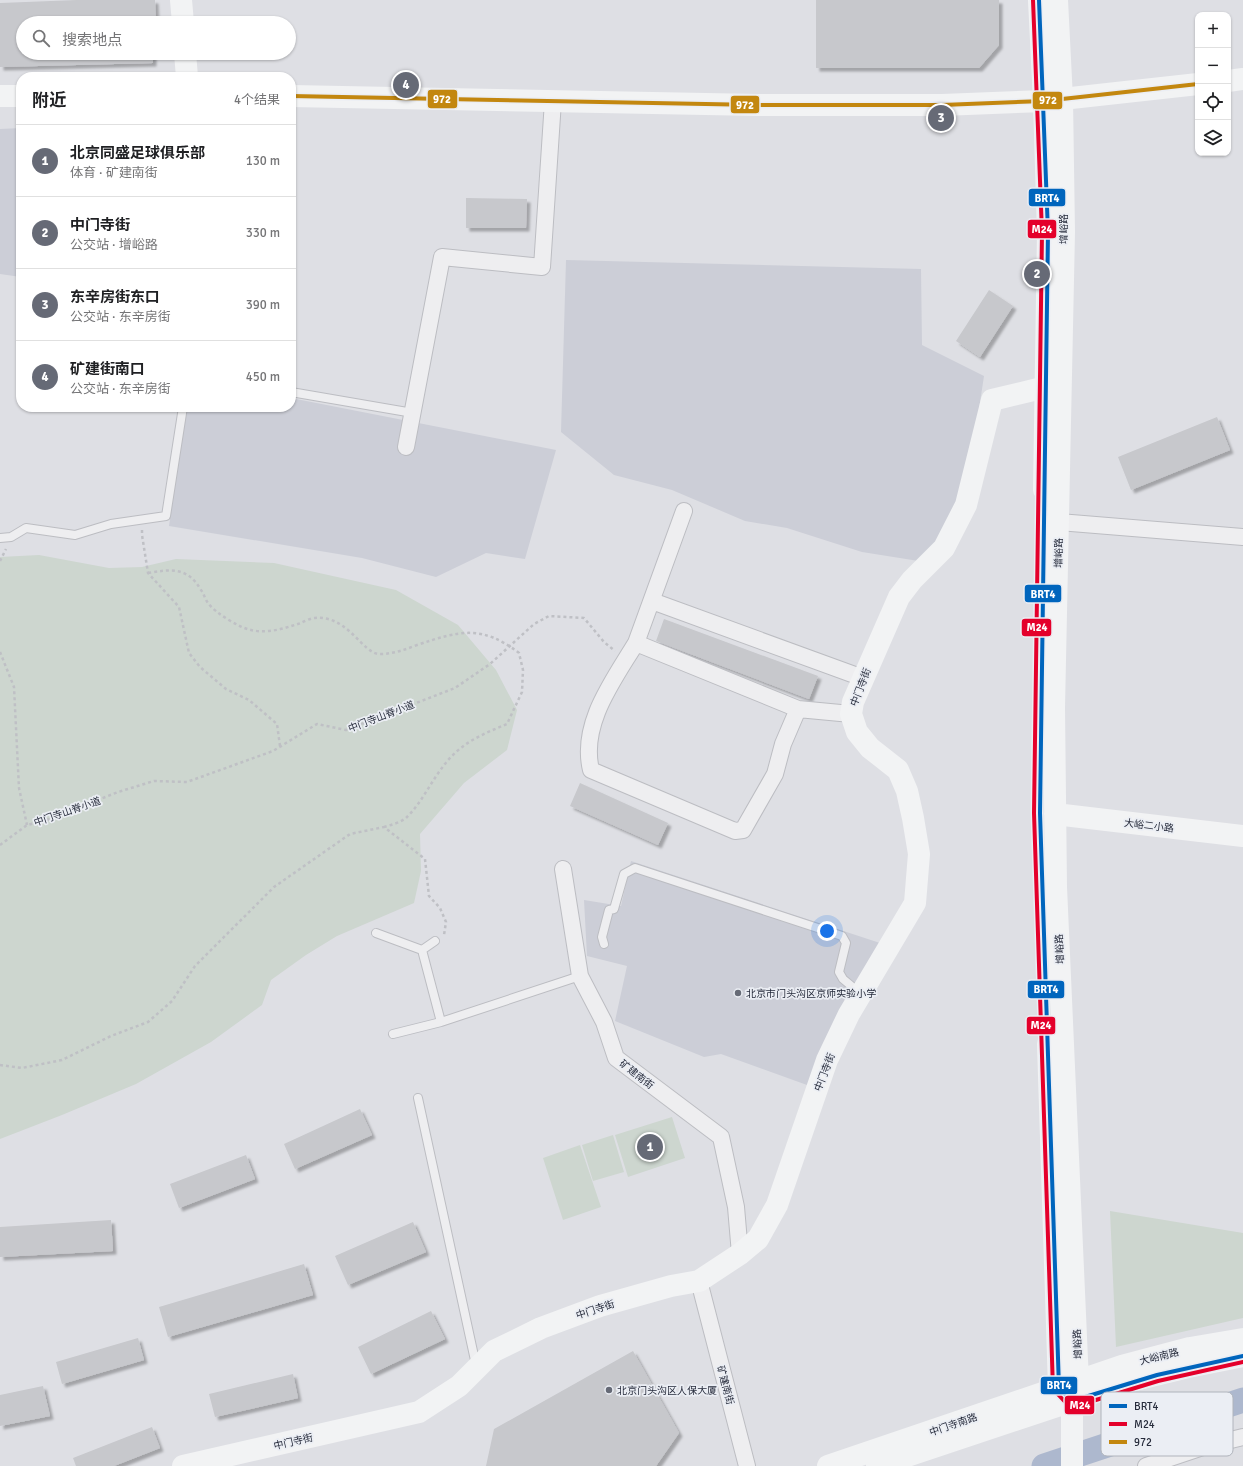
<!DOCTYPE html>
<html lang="zh">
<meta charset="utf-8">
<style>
body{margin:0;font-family:Signika,"Noto Sans SC",sans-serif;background:#f6f6f6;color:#202124}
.controls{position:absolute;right:12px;top:12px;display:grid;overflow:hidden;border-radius:8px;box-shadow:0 1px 3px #0004}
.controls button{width:36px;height:36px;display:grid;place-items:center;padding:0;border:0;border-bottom:1px solid #e0e0e0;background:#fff;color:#202124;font:20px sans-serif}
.you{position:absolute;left:827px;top:931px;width:14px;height:14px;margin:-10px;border:3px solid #fff;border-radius:50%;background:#1a73e8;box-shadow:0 0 0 6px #1a73e833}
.badge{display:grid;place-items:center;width:26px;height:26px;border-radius:50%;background:#666a76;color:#fff;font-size:13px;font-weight:700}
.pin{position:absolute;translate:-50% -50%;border:2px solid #fff;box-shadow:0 1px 4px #0006}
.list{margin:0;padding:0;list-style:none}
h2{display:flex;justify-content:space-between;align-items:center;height:52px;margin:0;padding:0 16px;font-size:17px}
h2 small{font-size:13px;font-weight:400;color:#757577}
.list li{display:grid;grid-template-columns:26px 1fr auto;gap:12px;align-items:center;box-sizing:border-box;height:72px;padding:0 16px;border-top:1px solid #e0e0e0}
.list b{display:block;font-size:15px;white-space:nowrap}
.list p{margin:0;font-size:13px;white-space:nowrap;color:#757577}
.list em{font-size:13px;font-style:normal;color:#757577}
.icon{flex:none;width:22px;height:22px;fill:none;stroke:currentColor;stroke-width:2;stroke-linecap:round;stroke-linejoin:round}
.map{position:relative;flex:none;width:1243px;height:1466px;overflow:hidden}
.search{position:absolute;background:#fff;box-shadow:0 1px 3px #0004;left:16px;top:16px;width:280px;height:44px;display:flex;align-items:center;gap:10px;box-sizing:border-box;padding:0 14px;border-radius:22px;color:#757577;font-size:15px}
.panel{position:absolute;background:#fff;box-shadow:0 1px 3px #0004;left:16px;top:72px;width:280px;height:340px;border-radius:16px}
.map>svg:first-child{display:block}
</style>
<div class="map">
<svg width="1243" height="1466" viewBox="0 0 1243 1466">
<defs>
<filter id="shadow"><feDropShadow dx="3.5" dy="3.5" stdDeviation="1" flood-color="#0004"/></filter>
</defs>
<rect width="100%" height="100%" fill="#dedfe4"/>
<path fill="#ccced7" d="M21,128V277L0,274V129Z
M566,260L921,269L922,345L984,376L974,442L954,511L925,562L862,552L787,528L745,521L672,490L614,475L561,432Z
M291,398L556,450L525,559L486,553L436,577L362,558L169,526L186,407H291Z
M631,861L880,943L807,1085L721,1054L704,1057L615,1021L627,966L587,956L584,900L621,906Z"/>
<path fill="#cdd6cf" d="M39,555L109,568L142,567L176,559L274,563L396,590L458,625L496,670L517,710L507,750L464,783L420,834L421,871L414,903L337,936L306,955L271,980L262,1005L211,1042L136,1084L62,1115L0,1139V557Z
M672,1117L685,1158L628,1177L615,1135Z
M613,1135L624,1172L593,1181L582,1145Z
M580,1145L601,1207L563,1220L543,1158Z
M1110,1211L1243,1233V1318L1116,1347Z"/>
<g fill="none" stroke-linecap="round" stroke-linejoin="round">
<path stroke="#adb8ce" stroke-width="25" d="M1044,1466L1243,1400"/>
</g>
<path fill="#c7c8cc" filter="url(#shadow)" d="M77,0H155L156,23H23V53H153V63L0,67V3Z
M816,0H999V45L979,68H816Z
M466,198L527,199L526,228H466Z
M989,290L1013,306L980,357L956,341Z
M1217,417L1230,450L1131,490L1118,457Z
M664,619L818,676L809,699L656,641Z
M580,783L668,823L658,845L570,806Z
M360,1109L372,1135L295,1169L284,1144Z
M246,1155L255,1179L179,1208L170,1184Z
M111,1220L113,1251L0,1257V1227Z
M413,1222L426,1252L348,1285L335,1256Z
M304,1264L313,1295L168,1337L159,1307Z
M431,1311L445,1339L371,1374L358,1347Z
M138,1338L144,1360L62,1384L56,1362Z
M633,1351L679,1433L656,1466H486L494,1429Z
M293,1374L298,1398L215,1417L209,1394Z
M43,1386L50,1416L0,1426V1395Z
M152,1427L160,1448L114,1466H76L73,1458Z"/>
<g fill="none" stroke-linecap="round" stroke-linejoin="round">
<defs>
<path id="lane" d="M291,392L413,413
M0,538L11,537L26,528L75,535L111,524L166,516L183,407
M376,933L422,950
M435,941L422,950L441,1022
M604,944L602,937L609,910L614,909L624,874L635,868L842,936L846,943L839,972L843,979L861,994
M393,1034L441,1022L580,976
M418,1098L476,1365"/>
<path id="street" d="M406,447L442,257L542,267L553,101
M1059,522L1243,537
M652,601L863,678
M636,643L684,511
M798,709L783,744L775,774L743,830L735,831L591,770C580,724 613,681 636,643L798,709L851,714
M563,869L580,976L604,1022L616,1058L721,1137L736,1207L740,1254
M699,1281L747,1466
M1146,1466L1206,1446L1243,1437"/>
</defs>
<use href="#lane" stroke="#bcbdc2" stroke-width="10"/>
<use href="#street" stroke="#bcbdc2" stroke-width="18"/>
<path stroke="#bfc0c5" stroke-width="2.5" stroke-dasharray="3 3" stroke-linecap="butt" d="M142,530V535L148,573L179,607L189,653L200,667L226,689L249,700L277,724L280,746
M0,561L6,549
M148,573C171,569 188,567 201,590C204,594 205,599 208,603C215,613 240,628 251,630C269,634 285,628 301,623C305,621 311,618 315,618C348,615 362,653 379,654C393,654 404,650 417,645C459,631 481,624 519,653L523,670L522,692L507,724C488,732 467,740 452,756C434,774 425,799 407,817C402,822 391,825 384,827
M0,652L14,687L19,788L27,825
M0,845L27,825L47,820L118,792L154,781L187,782L273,751L317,724L346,730L455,688L490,664L534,624L549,616L584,618L604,642L615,651
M0,1065L22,1068L62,1060L111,1036L148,1022L172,1001L195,966L274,887L350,834L384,827L425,859L429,896L440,908L446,922L444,935"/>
<use href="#lane" stroke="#eeeef0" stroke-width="8"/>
<use href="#street" stroke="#eeeef0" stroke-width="16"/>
<path stroke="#f2f3f4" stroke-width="22" d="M181,0L183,23
M1039,0L1044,101L1048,232L1044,490
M1057,0L1062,99L1064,232L1054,708L1056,887L1078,1382L1072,1401V1466
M185,53L187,77
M1228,81L1243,79
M0,96H21
M291,96L758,105H942L1044,101L1198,84
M1055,814L1243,836
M1048,1044L1059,1388L1072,1401
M183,1466L419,1412L459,1386L494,1351L541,1328L600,1306L671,1286L699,1281L740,1254L758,1239L777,1205L827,1060L849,1014L915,903L919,854L913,818L907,791L898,770L870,748L857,732L851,714L853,702L899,597L912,580L944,548L966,505L992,400L1046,387
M828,1466L1122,1366L1190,1348L1243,1339
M877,1466L1072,1401L1114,1385L1188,1367L1243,1356"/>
<defs>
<path id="bus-1" d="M1039,0L1048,232L1040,813L1059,1388L1072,1401L1157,1375L1243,1356"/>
<path id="bus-2" d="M1033,0L1042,232L1034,813L1053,1389L1068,1405L1073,1407L1158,1381L1243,1362"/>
<path id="bus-3" d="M291,96L758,105H942L1044,101L1198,84"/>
</defs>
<use href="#bus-1" stroke="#ebeef4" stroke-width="7"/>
<use href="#bus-2" stroke="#ebeef4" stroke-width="7"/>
<use href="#bus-3" stroke="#ebeef4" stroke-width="7"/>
<use href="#bus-1" stroke="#0065bd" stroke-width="4"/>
<use href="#bus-2" stroke="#e4002b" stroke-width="4"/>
<use href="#bus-3" stroke="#c3870f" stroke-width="4"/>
</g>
<g fill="#666a76" stroke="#ebeef4" stroke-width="1.5">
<circle cx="738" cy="993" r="4"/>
<circle cx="609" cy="1390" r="4"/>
</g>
<g text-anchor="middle" stroke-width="3.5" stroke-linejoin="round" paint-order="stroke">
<g font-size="10" fill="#262b3b" stroke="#ebeef4">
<text transform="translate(1063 229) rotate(-90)" y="4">增峪路</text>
<text transform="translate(1058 553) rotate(-89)" y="4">增峪路</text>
<text transform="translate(860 687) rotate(-69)" y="4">中门寺街</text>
<text transform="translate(381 716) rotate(-21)" y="4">中门寺山脊小道</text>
<text transform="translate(67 811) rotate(-19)" y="4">中门寺山脊小道</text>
<text transform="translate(1149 825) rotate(7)" y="4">大峪二小路</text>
<text transform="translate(1059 949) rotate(-93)" y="4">增峪路</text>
<text transform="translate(824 1072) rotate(-69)" y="4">中门寺街</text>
<text transform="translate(637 1074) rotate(38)" y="4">矿建南街</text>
<text transform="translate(595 1309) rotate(-18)" y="4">中门寺街</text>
<text transform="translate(1077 1344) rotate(-93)" y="4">增峪路</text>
<text transform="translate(1159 1356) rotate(-14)" y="4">大峪南路</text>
<text transform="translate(726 1385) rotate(75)" y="4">矿建南街</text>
<text transform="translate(953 1424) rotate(-19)" y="4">中门寺南路</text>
<text transform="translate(293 1441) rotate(-13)" y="4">中门寺街</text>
</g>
<g font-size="10" fill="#262b3b" stroke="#ebeef4" text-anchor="start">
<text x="746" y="997">北京市门头沟区京师实验小学</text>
<text x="617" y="1394">北京门头沟区人保大厦</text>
</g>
</g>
<rect x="1101" y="1392" width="132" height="64" rx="6" fill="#ebeef4" stroke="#b0b4bc" stroke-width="1"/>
<rect x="1109" y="1404" width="18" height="4" fill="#0065bd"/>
<rect x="1109" y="1422" width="18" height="4" fill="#e4002b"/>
<rect x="1109" y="1440" width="18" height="4" fill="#c3870f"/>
<g font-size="11" fill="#262b3b">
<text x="1134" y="1410">BRT4</text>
<text x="1134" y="1428">M24</text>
<text x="1134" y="1446">972</text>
</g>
<g stroke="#ebeef4" stroke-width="1.5">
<rect x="427" y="89" width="31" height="20" rx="4" fill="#c3870f"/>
<rect x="1032" y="91" width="31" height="19" rx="4" fill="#c3870f"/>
<rect x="730" y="95" width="30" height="19" rx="4" fill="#c3870f"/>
<rect x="1028" y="188" width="38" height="19" rx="4" fill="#0065bd"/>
<rect x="1027" y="219" width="30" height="20" rx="4" fill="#e4002b"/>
<rect x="1024" y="584" width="38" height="19" rx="4" fill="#0065bd"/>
<rect x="1021" y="618" width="31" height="19" rx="4" fill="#e4002b"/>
<rect x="1027" y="980" width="38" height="19" rx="4" fill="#0065bd"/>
<rect x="1026" y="1016" width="30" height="19" rx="4" fill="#e4002b"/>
<rect x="1040" y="1376" width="38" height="19" rx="4" fill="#0065bd"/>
<rect x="1064" y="1395" width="31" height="20" rx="4" fill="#e4002b"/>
</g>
<g font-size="11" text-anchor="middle" font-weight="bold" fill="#fff">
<text x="442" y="103">972</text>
<text x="1048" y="104">972</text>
<text x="745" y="109">972</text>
<text x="1047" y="202">BRT4</text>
<text x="1042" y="233">M24</text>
<text x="1043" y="598">BRT4</text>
<text x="1037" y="631">M24</text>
<text x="1046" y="993">BRT4</text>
<text x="1041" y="1029">M24</text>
<text x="1059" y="1389">BRT4</text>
<text x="1080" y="1409">M24</text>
</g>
</svg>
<div class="controls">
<button>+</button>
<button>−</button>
<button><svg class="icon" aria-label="locate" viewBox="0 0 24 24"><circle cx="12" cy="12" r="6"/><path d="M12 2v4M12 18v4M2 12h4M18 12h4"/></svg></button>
<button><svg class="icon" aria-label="layers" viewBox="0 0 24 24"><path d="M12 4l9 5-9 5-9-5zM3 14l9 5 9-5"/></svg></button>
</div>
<div class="you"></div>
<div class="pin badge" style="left:650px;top:1147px">1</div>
<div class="pin badge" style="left:1037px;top:274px">2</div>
<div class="pin badge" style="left:941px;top:118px">3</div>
<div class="pin badge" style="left:406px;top:85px">4</div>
<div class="search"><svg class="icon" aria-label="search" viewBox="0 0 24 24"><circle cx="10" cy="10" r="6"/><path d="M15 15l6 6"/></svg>搜索地点</div>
<section class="panel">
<h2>附近<small>4个结果</small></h2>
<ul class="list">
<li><span class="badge">1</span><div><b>北京同盛足球俱乐部</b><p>体育 · 矿建南街</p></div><em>130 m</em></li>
<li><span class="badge">2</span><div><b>中门寺街</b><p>公交站 · 增峪路</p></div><em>330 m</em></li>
<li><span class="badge">3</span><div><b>东辛房街东口</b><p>公交站 · 东辛房街</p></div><em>390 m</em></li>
<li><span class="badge">4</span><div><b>矿建街南口</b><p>公交站 · 东辛房街</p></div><em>450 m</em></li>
</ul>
</section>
</div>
